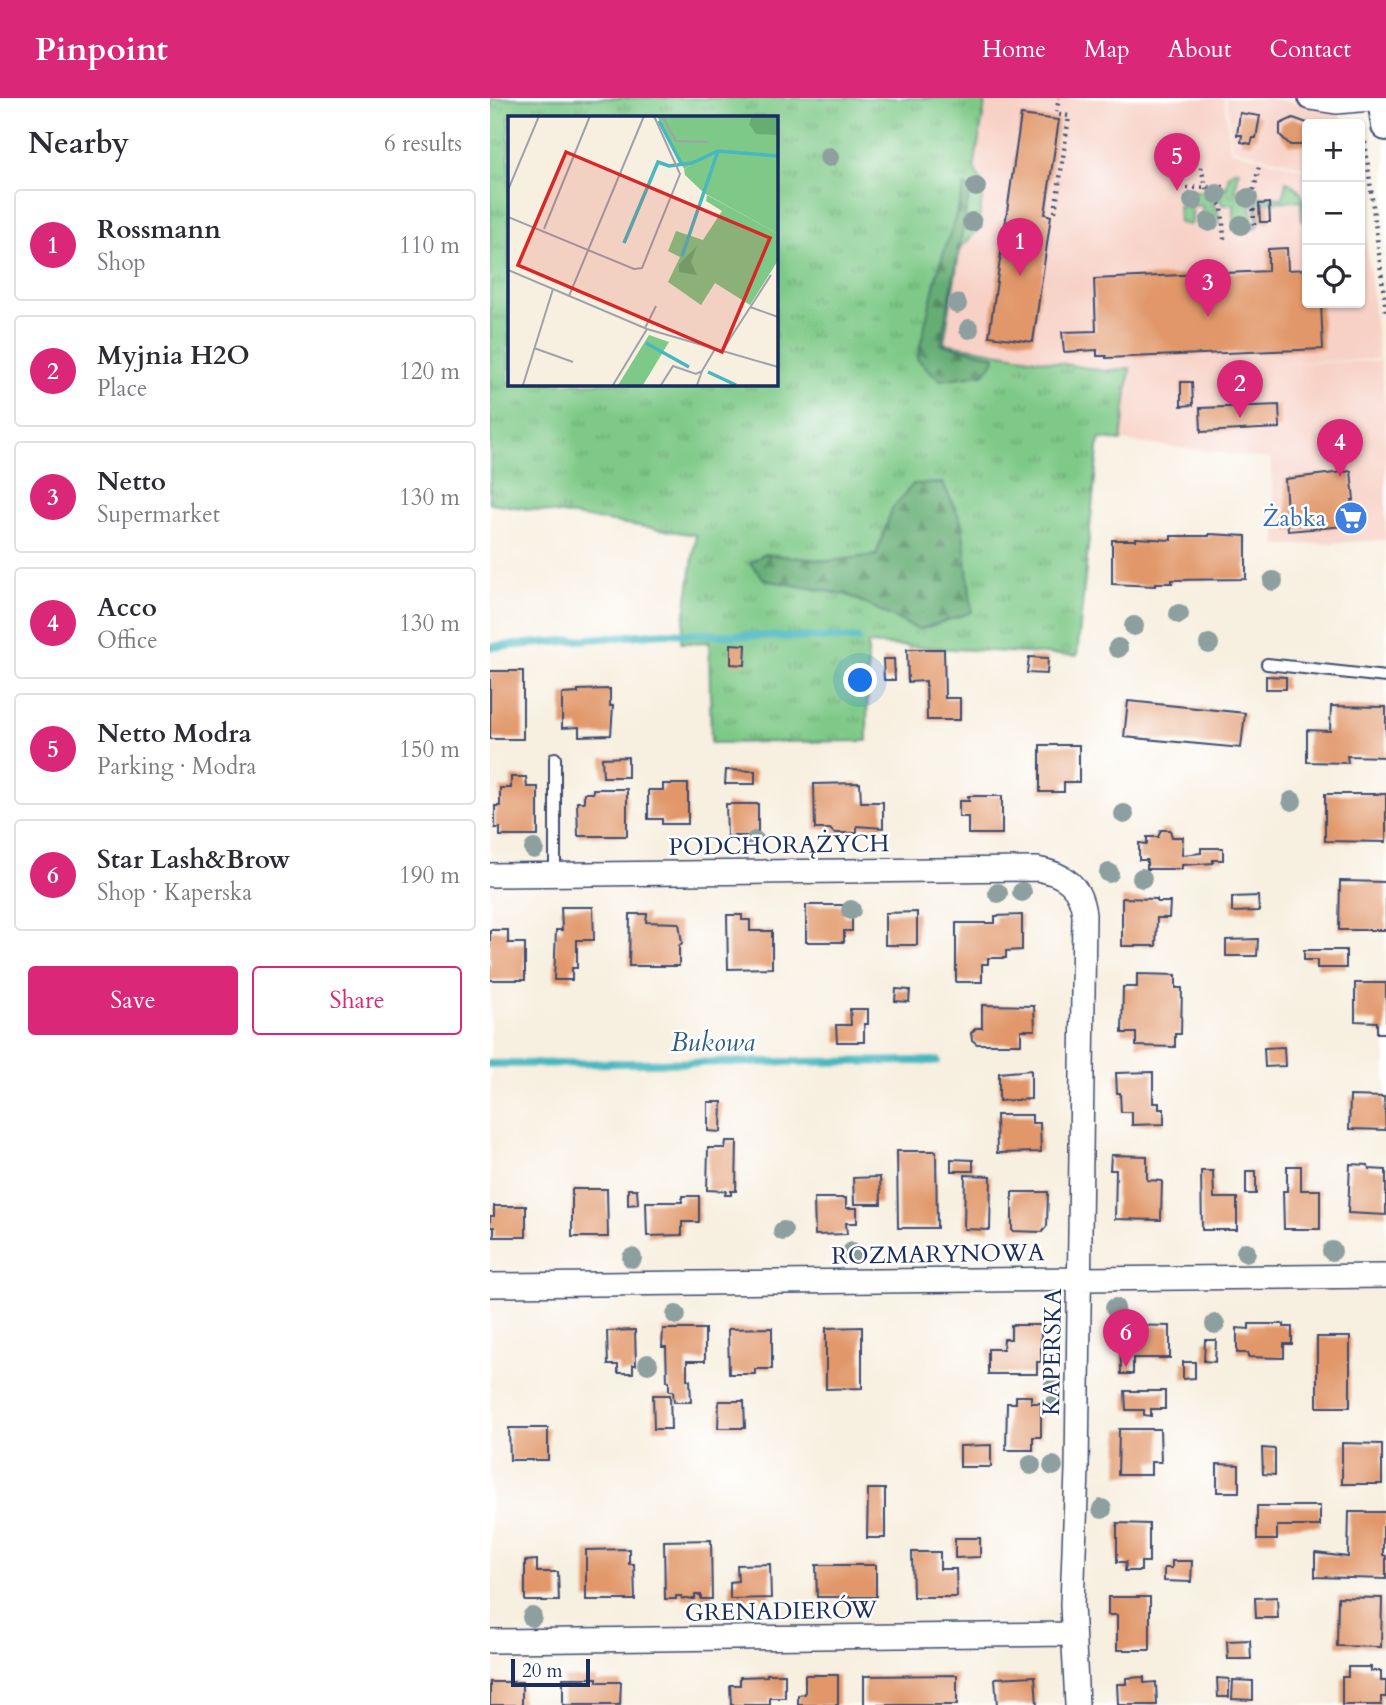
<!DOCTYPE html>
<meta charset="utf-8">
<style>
body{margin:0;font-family:Cardo,serif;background:#f2f2f3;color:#2b2b33}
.controls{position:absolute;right:21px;top:21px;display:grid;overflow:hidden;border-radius:7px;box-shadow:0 2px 5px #0004}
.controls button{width:63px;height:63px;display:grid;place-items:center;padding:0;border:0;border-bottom:2px solid #e1e1e2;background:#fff;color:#2b2b33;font:35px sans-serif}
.scale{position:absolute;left:21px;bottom:18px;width:79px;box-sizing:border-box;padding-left:7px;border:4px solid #1b2f5e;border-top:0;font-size:19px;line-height:24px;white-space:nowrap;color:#1b2f5e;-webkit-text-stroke:5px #fff;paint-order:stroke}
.you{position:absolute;left:371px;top:583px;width:24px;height:24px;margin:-18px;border:5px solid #fff;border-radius:50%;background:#1a73e8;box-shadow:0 0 0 10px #1a73e833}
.badge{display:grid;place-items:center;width:46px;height:46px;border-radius:50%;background:#db2777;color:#fff;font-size:23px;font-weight:700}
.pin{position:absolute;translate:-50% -58px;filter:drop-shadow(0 2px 4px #0008)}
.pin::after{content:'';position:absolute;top:37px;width:24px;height:21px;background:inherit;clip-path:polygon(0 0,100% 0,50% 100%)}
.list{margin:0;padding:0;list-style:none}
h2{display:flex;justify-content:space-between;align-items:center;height:91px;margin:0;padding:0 28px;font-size:30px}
h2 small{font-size:23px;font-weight:400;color:#7c7c81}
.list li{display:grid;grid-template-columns:46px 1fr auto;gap:21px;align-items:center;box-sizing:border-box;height:112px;margin:0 14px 14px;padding:0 14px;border:2px solid #e1e1e2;border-radius:7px}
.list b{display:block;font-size:26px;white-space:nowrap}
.list p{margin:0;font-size:23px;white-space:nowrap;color:#7c7c81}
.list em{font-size:23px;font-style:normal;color:#7c7c81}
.actions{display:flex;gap:14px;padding:21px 28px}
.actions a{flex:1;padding:16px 0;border:2px solid #db2777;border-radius:7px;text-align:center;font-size:24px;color:#db2777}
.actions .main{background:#db2777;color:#fff}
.icon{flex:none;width:38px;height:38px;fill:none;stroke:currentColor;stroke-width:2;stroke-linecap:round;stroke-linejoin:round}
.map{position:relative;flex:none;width:896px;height:1607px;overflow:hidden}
header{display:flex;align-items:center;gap:42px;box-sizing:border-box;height:98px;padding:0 35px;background:#db2777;color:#fff}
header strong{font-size:33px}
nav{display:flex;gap:38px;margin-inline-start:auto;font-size:24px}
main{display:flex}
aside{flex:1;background:#fff}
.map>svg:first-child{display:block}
</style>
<header>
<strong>Pinpoint</strong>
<nav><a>Home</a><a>Map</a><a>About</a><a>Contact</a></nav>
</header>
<main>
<aside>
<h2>Nearby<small>6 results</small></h2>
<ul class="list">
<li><span class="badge">1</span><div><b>Rossmann</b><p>Shop</p></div><em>110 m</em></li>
<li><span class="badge">2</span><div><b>Myjnia H2O</b><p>Place</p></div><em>120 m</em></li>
<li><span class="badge">3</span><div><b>Netto</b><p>Supermarket</p></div><em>130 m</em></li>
<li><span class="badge">4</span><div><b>Acco</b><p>Office</p></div><em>130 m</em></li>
<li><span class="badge">5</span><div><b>Netto Modra</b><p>Parking · Modra</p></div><em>150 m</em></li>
<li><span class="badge">6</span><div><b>Star Lash&amp;Brow</b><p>Shop · Kaperska</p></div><em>190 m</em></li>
</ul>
<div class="actions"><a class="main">Save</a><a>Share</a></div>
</aside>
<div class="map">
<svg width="896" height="1607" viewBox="0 0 896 1607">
<defs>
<pattern id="grass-tufts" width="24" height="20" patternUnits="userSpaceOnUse" patternTransform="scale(1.75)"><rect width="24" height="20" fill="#7ec987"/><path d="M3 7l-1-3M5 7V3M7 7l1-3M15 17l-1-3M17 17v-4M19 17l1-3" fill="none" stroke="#66a472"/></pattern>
<pattern id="forest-firs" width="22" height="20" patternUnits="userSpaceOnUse" patternTransform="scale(1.75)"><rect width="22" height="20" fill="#66ad74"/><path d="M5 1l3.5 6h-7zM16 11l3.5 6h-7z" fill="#538d62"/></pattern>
</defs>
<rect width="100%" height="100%" fill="#fff"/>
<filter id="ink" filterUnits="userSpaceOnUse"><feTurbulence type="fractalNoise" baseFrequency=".0143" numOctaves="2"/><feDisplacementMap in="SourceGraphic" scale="14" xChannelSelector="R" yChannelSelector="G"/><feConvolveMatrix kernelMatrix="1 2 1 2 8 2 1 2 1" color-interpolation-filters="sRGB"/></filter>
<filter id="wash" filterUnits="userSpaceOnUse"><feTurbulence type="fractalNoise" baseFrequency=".00686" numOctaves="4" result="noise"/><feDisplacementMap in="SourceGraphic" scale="28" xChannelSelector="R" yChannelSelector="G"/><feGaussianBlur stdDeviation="1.57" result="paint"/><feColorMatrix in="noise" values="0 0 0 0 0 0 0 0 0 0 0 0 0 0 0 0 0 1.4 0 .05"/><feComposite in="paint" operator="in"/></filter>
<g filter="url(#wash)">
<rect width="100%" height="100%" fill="#f7efdf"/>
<path fill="#f7d1c6" d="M496,0H734L741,52L817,72V205H870L871,86L889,261L759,266L890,263L896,311V442L787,448L780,361L631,343L639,270L615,273L453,245Z
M736,0H778L844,11L857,26H817V70L743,50Z"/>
<path fill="url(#grass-tufts)" stroke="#4c7c72" stroke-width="2" fill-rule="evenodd" d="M0,0H496L484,70L494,89L487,133L470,150L454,245L615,273L640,270L631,343L609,341L587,558L378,546L377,643L221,645L219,544L191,545L206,437L0,405ZM19,19H285V285H19Z
M746,72L749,73L745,92L761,96L762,129L767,127L765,98L793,100L796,83C813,91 817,105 817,122L812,123L811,103L768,104L769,127L764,131H746L744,128V106L733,107L723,92L736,90L739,76Z
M696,93H713L728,112L729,126H713L712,107L702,108V124L700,127L689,125L688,108L697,106Z"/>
<path fill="url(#forest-firs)" stroke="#406e69" stroke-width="2" d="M475,88L480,93L451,246L505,258L504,264L493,276L450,282L427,261L447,176Z
M453,385L472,425L482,514L429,532L358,497L275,482L260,465L274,456L339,463L386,457L402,411L423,386Z"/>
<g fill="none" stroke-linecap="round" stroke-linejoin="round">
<path stroke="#48b7c0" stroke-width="8" d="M0,549L174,535L368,541
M0,966L447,963"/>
</g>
<g id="blocks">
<path fill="#e19769" d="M750,15L770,18L766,40H763L761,46L751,44L752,37H747Z
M531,17L569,22L555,116L561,118L543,244L499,238Z
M803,20L820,26H817L816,47H800L790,37V26Z
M779,105L780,124H770L769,106Z
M797,150L798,172L817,171V205H831L833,251L616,260V258H607V252L574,254L572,234L606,233L604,181L778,173V151Z
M691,284H702L703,307L691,308Z
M789,307L790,330L711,334L710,310Z
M861,373L864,402H862L863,407H865L867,427L798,433L795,381Z
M719,436L756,438V481L682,482V485H665V488L622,486V442H646V440L681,442V438H719Z
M241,546L256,547L255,567L241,566Z
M417,551H454L455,600H470V622H437L436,583L418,584Z
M539,559L558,560L557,576L537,575Z
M393,561H404L405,582H394Z
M0,573H33V641H0Z
M776,578L796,579V591H776Z
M120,591V608H123L121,637L89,638V629L72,630V596L88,595V592Z
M638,603L755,615L751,650L634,639Z
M841,608L896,609V659L857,658L858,665L817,664V632L840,633Z
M550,647H589V684H574V694H550Z
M138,659V679H113L112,660Z
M236,672L265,673V686H235Z
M21,679H36L37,689H48V738H10V730H5V708H10V690H21Z
M370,685L371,704H393V730L367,728V735H344L340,731H325L324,686Z
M173,686H198V726H172V721H158V692H173Z
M103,691H137V738H88L87,704H94V695H103Z
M835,696H896V744L835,743Z
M478,698H512V736H478V719H469V703H479Z
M236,706H268V738H237Z
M671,732H680L682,739H693L692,757L711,755V750H733V762H723V765L692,767V771H657V762H649V745L657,746V739H668Z
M850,783L896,784V832H849Z
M768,798L769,813L742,814V799Z
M632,800L667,801V804H680L679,820H667L666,848H632Z
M316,807H354V818H362V833H354V844H316Z
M71,809H103L104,842H87V870H82V882H64L66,832H72Z
M427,814V847H395V815Z
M140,816H157L156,824L189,825L192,845L189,848V868H139Z
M237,817H252V822H260V833H282V870L238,871Z
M532,817V852L516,853V860H498V866H492V884H466V825H505V818Z
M0,832H18V845H35V882H0Z
M768,841L767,858H736V842Z
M814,852H856V870H827V862H814Z
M647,876L686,877V890H692L691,936H685V949L646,948V935H632L633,889H647Z
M865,885H896V935H887V924L865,923Z
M406,891L420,892L419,904L405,903Z
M492,907L544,908L545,932H531V946H487L482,942L481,935L486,930H492Z
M360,911H378V926H374V944H347L346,927H361Z
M794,949L795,968L775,969L774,950Z
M541,972V1001L509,1003V975Z
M663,974V1005H669V1011H674V1026L642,1027V1014H631L630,995H627L626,975Z
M860,998L894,999L896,1032L859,1031Z
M218,1004H232L231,1034L218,1033Z
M506,1017H542V1025H550L551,1054L507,1055Z
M236,1043H247L246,1093H241V1097H235L236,1093L217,1092L218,1050H235Z
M407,1053H446L447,1130H408Z
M621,1057L657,1058V1082L672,1083L671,1122L625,1121L626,1072H620Z
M461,1061L483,1062V1073H461Z
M860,1066L878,1067L879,1071L896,1072V1117L858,1115Z
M797,1068H811V1092H830V1131H794L793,1093H797Z
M711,1073H723L724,1100H747V1132H712Z
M756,1073H766V1096H756Z
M475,1077L501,1078L500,1132L474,1131Z
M390,1079L391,1106H364L363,1080Z
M82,1091H117L118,1139H82Z
M138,1091H147L148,1106L138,1107Z
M522,1094H558L557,1128L552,1134L522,1133Z
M192,1098H209V1124H192V1137L157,1138L156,1104H192Z
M324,1100H356V1110H367V1125H356L357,1136L325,1137Z
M4,1108H36V1139H4V1129H0V1118H4Z
M759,1226H794V1229H802V1246H794V1260L758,1259V1255H747V1230L759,1231Z
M521,1227H551V1264H547V1276H498V1251H513L514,1241H521Z
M630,1227L680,1228V1260H643V1276H631Z
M372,1229V1290L336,1291V1230Z
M282,1230V1271H265V1276H239L238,1231Z
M173,1231H215V1263H197V1281L200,1282L201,1304H184L183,1293H179V1283H177L176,1249H172Z
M145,1232L146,1267H143V1275H128V1267H118L117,1233Z
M827,1239H860V1309H827Z
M715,1242H726L725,1264L714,1263Z
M693,1264H705V1280L693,1281Z
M635,1293H675V1311H661V1318L654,1317V1312H636Z
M163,1297H180L181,1331H164Z
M526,1298H541V1305H551V1339H543V1352H516L517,1305H526Z
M229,1303H254L255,1330H228Z
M19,1330H58V1362H20Z
M629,1331H670L671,1364H661V1377H628Z
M852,1345L892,1346V1386H852Z
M501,1347V1369H470V1348Z
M772,1350L785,1351V1377L773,1376Z
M727,1366L749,1367V1394H727Z
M378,1391H395V1440H377Z
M767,1408H830V1428H787V1442H767Z
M859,1414H896V1429H893V1457L896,1458V1481L825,1479V1455L858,1459Z
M627,1425L659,1426V1464H651V1473H635L636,1464H627Z
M465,1440H490V1459L465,1460Z
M221,1442L222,1501H211V1497H205V1501H192L191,1498H186V1501H175L174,1443Z
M139,1451V1466H144L145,1502H96V1452Z
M422,1454H450V1471H466L467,1499H423Z
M47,1462V1474H68L69,1503H35V1463Z
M682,1463H702L701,1484L674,1483V1470H682Z
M280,1466L281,1500L240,1501V1484L248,1483L247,1467Z
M326,1467H386V1499H327Z
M618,1499H660V1552H627V1517H618Z
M787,1499L788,1520H766L765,1500Z
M848,1499L892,1500L891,1549L847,1548Z
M760,1542L761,1561H738L737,1543Z
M858,1569H881V1573H891V1583H896V1599H891V1607H852V1579H858Z
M277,1576H295V1600H280V1607H241L240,1587H250V1579L277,1578Z
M315,1577H348V1607H308V1597L315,1596Z
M467,1577V1607H374V1578Z
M545,1578L547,1607H507L505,1580Z
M654,1579V1585L666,1584L667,1607H628L627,1586H636V1580Z
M73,1580H107V1584H131L130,1607H73Z
M727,1580L739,1581V1599H728Z
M743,1582L763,1583V1602L742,1601Z
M0,1584H32V1607H0Z"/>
</g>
</g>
<g filter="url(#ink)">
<use href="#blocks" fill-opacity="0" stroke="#3c4c71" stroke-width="2"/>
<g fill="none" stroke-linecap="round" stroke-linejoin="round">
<defs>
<path id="service" d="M777,566L896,579
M65,776V660"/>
<path id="minor" d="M820,0L846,4L893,0
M0,777L547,771C575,776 591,788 594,817L587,1372L582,1507L587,1607
M0,1187L896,1178
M0,1543L583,1536"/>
<path id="tertiary" d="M892,0L896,28"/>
</defs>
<use href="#service" stroke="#3c4c71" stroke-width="14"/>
<use href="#minor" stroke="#3c4c71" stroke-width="26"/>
<use href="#tertiary" stroke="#3c4c71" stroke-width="32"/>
<path stroke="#3c4c71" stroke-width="4.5" stroke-dasharray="2 5" stroke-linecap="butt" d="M875,44L896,213
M711,69L716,90L732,109L734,141
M697,90L735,89
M565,114L579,18L566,16L569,0
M764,127L763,96L769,69"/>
<use href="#service" stroke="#fff" stroke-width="10"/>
<use href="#minor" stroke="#fff" stroke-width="23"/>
<use href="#tertiary" stroke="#fff" stroke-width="28"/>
</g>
<g fill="#8e9f9f">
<circle cx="339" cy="59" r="10"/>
<circle cx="486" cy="89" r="10"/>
<circle cx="727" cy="96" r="10"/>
<circle cx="758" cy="100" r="10"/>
<circle cx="703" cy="103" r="10"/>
<circle cx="482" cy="124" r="10"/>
<circle cx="719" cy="124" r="10"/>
<circle cx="751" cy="127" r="10"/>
<circle cx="467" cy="206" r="10"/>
<circle cx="479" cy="231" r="10"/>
<circle cx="783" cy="483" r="10"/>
<circle cx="689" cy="516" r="10"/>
<circle cx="644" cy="528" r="10"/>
<circle cx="719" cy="546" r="10"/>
<circle cx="628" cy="550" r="10"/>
<circle cx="802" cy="703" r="10"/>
<circle cx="634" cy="716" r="10"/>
<circle cx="265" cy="743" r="10"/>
<circle cx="44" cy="751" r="10"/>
<circle cx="619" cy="775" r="10"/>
<circle cx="652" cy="780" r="10"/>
<circle cx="532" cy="794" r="10"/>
<circle cx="508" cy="795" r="10"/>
<circle cx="361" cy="812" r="10"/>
<circle cx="293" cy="1133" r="10"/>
<circle cx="842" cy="1153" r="10"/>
<circle cx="362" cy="1154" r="10"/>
<circle cx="756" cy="1154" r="10"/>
<circle cx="142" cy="1160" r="10"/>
<circle cx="625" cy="1210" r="10"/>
<circle cx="186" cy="1217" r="10"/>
<circle cx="725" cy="1226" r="10"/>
<circle cx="158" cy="1266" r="10"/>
<circle cx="564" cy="1286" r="10"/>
<circle cx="562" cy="1308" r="10"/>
<circle cx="541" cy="1367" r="10"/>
<circle cx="563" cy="1368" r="10"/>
<circle cx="612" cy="1411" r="10"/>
<circle cx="42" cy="1519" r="10"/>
</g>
</g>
<defs>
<symbol id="supermarket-disc" viewBox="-11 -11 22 22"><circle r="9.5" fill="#3f7fe0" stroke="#fff"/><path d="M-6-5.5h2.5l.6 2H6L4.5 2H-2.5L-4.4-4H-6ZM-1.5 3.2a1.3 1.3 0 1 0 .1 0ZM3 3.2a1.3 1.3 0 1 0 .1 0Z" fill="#fff"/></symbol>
</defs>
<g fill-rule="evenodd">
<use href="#supermarket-disc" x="842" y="401" width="38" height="38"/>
</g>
<g text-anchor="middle" stroke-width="5" stroke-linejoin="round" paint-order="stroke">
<g font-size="24" fill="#366cbe" stroke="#fff" text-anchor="end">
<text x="836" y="428">Żabka</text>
</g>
<g font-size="24" fill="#1b2f5e" stroke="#fff">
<text transform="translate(289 747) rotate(-1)" y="8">PODCHORĄŻYCH</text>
<text transform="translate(448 1156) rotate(-1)" y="8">ROZMARYNOWA</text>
<text transform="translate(562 1254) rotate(-89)" y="8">KAPERSKA</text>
<text transform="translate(291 1513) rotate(-1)" y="8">GRENADIERÓW</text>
</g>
<g font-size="26" font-style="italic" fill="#2b5f80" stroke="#fff">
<text x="223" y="953">Bukowa</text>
</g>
</g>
<g transform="translate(18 18)">
<rect width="270" height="270" fill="#f7efdf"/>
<path d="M149,0H243L241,8L269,19V41L211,35L176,53ZM199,79L269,117V146L242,189L207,167L193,189L160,166L172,141L160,135L168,115L195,124L214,95L198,85ZM141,219L161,226L135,269H110Z" fill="#7ec987"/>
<path d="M243,0H269V19L248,18L241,8ZM189,130L183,146L189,159L171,156V148Z" fill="#66ad74"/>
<path d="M174,0H228L232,18L222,23L167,19L162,10Z" fill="#7ec987"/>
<path d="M211,35L269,41V117L196,77L177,59L176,53Z" fill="#7ec987"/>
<path fill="none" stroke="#48b7c0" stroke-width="3.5" d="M151,5L173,47M116,127L150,46L161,50L184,47L210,35L270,40M174,140L210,35M138,227L181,251M200,256L228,269"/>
<path fill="none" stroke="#9fa2ab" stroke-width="2" d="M154,0L168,25L200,26M0,74L31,0M0,101L126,153L134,152L172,58L146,0M36,113L82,0M0,154L139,213L270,251M61,180L136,0M242,191L270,201M137,212L148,190M26,232L65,246M214,235L263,159M194,255L207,233M15,269L45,173M105,269L139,213M153,269L165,250L188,258L194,255L189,269"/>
<path fill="#d62828" fill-opacity="0.15" stroke="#d62828" stroke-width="3.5" d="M58,36L262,122L214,236L10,149Z"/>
<rect width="270" height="270" fill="none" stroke="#1b2f5e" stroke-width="3.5"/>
</g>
</svg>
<div class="controls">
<button>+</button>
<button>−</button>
<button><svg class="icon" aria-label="locate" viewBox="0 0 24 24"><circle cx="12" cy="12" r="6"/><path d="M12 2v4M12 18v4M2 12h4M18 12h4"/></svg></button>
</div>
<div class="scale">20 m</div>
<div class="you"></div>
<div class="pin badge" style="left:530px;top:178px">1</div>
<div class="pin badge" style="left:750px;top:320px">2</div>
<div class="pin badge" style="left:718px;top:219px">3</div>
<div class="pin badge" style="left:850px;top:379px">4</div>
<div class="pin badge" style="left:687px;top:93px">5</div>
<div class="pin badge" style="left:636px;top:1269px">6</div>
</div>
</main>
